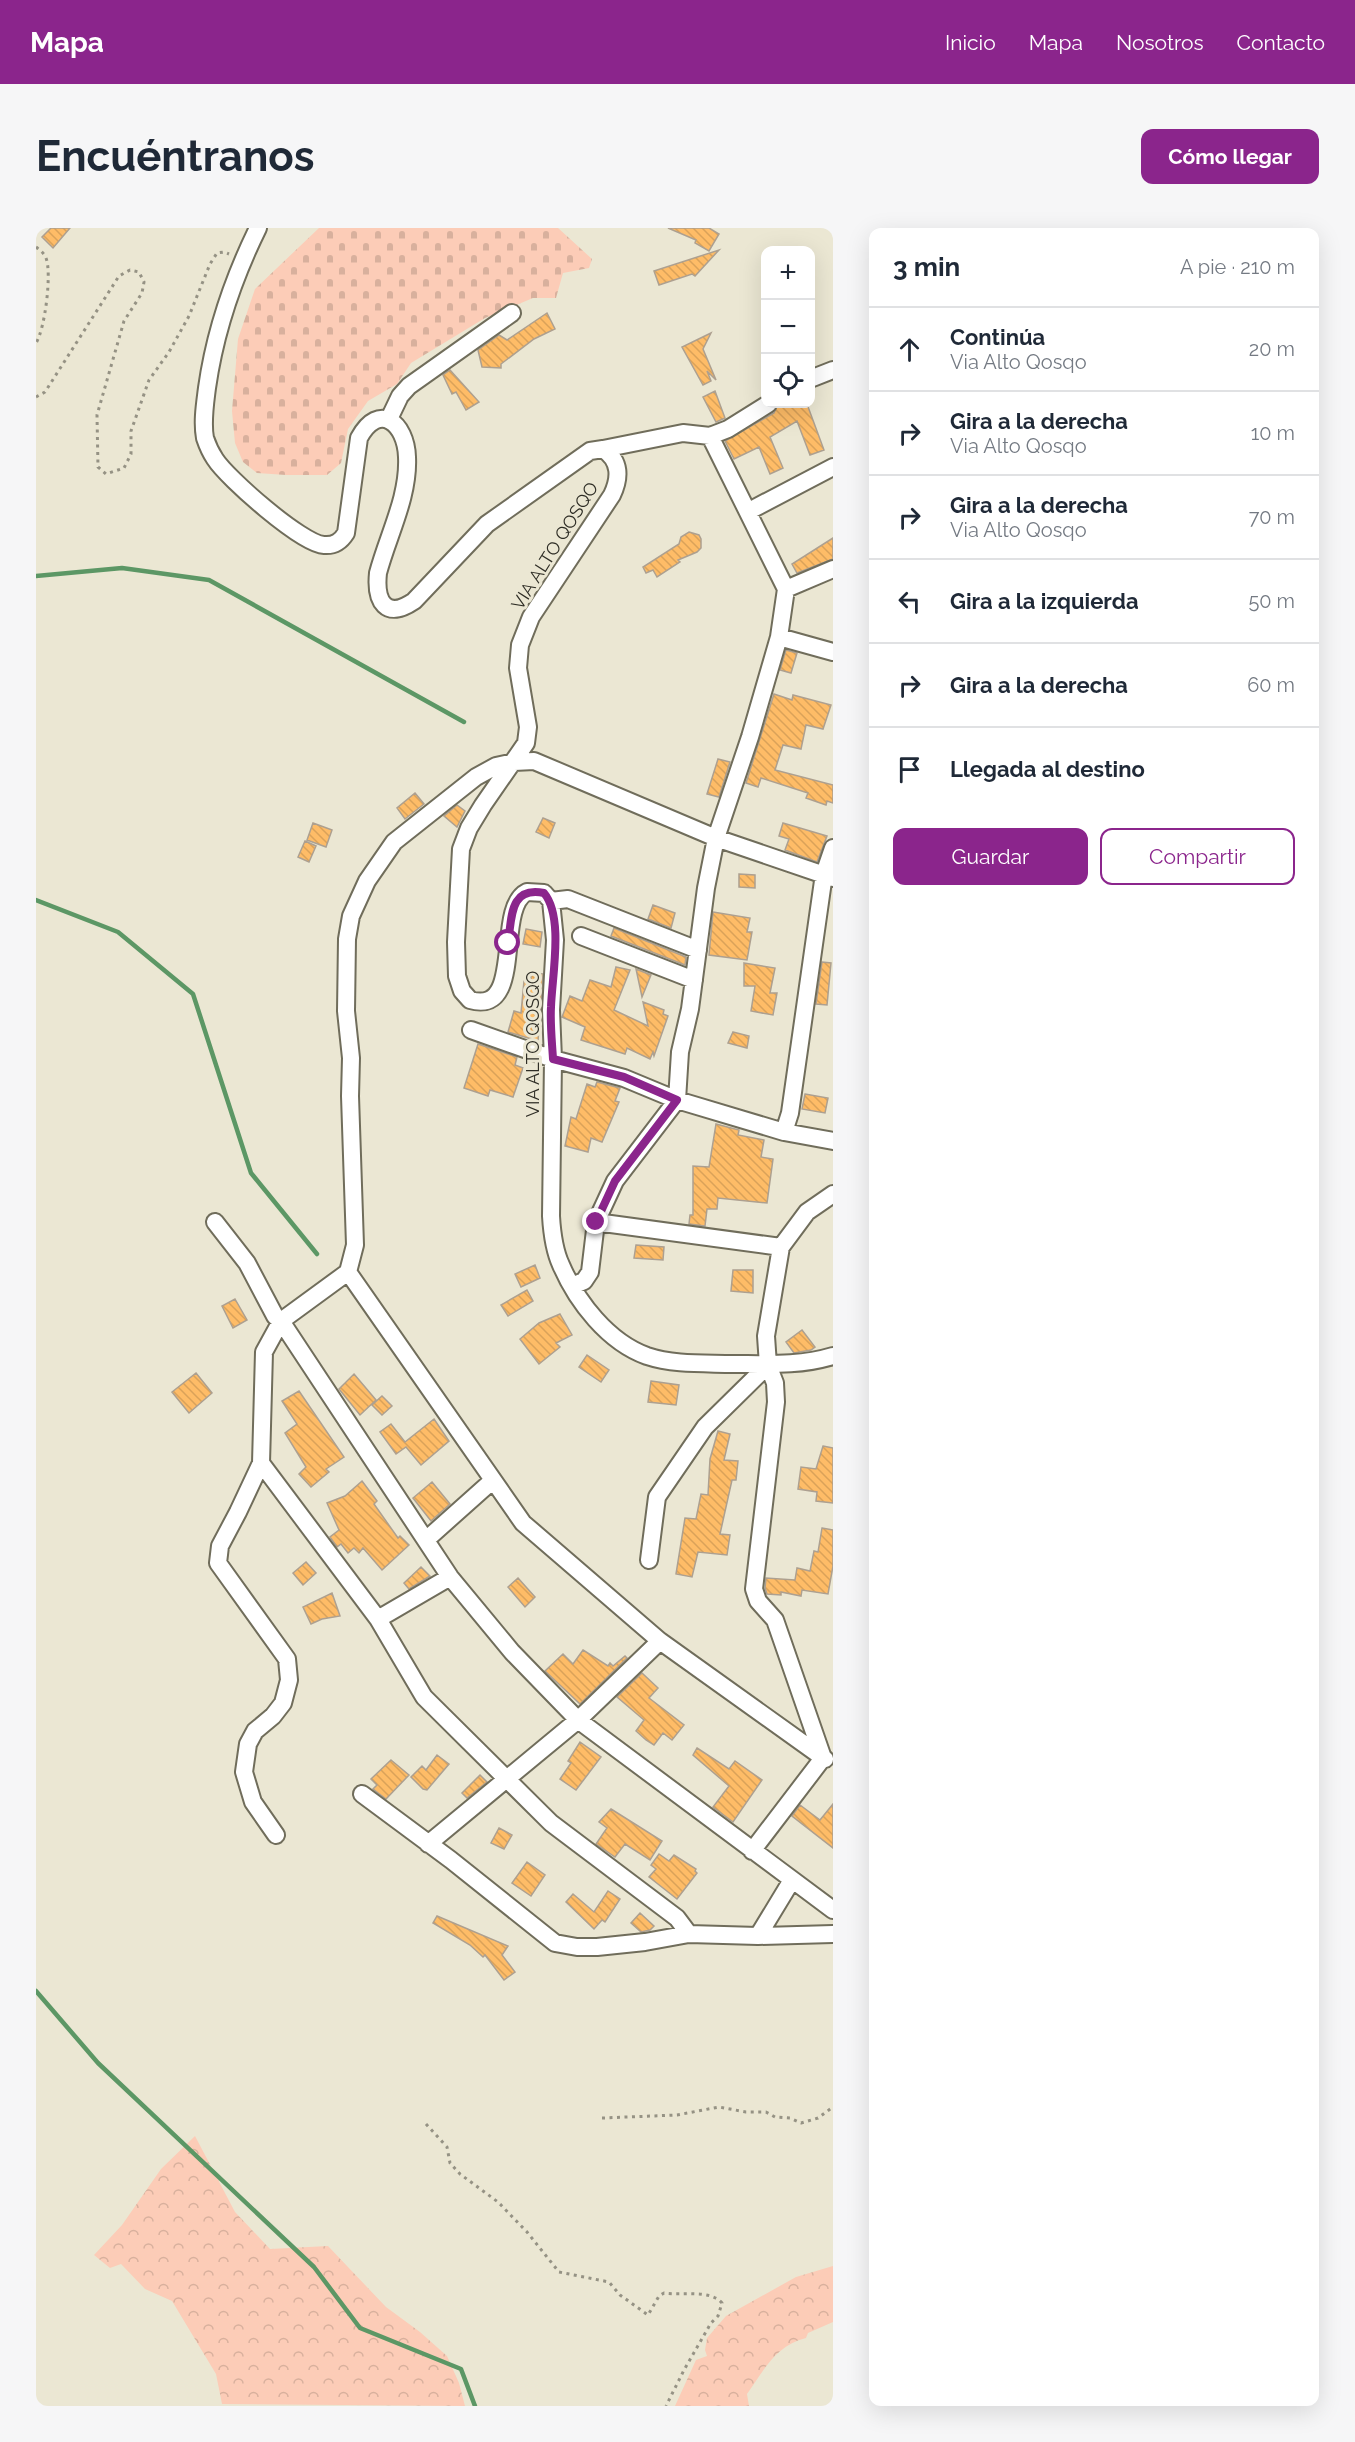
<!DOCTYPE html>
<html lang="es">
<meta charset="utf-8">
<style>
body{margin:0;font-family:Raleway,sans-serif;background:#f6f6f7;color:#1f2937}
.controls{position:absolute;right:18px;top:18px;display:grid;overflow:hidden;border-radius:12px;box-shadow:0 6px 24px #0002}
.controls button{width:54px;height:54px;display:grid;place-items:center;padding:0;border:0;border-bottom:2px solid #e0e1e3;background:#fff;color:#1f2937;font:30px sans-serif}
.stop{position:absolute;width:18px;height:18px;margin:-14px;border:4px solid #8b258c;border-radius:50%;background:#fff}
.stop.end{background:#8b258c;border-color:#fff;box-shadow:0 2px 6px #0008}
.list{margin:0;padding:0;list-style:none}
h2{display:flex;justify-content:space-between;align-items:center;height:78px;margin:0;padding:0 24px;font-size:26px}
h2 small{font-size:20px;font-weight:400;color:#747a83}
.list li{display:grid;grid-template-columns:39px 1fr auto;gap:18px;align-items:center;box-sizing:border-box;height:84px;padding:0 24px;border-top:2px solid #e0e1e3}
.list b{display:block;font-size:22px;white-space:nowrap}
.list p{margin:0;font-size:20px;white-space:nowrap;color:#747a83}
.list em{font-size:20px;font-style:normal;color:#747a83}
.actions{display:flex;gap:12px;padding:18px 24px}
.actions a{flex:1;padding:14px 0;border:2px solid #8b258c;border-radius:12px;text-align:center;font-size:21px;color:#8b258c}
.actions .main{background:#8b258c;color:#fff}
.icon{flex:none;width:33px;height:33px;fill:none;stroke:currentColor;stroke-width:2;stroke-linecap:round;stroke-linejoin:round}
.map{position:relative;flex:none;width:797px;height:2178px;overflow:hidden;border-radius:12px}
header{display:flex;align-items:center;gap:36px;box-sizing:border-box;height:84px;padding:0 30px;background:#8b258c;color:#fff}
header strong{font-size:28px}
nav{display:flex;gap:33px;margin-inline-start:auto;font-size:21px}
.intro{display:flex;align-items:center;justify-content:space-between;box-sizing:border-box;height:144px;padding:0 36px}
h1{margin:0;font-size:42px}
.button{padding:15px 27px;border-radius:12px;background:#8b258c;color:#fff;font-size:21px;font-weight:700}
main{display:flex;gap:36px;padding:0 36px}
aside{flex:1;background:#fff;border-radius:12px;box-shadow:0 6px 24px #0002}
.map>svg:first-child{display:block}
</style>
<header>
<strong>Mapa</strong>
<nav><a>Inicio</a><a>Mapa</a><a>Nosotros</a><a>Contacto</a></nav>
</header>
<div class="intro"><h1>Encuéntranos</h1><a class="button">Cómo llegar</a></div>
<main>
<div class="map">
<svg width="797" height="2178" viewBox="0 0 797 2178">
<defs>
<pattern id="forest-crowns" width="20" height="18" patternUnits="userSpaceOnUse" patternTransform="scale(1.5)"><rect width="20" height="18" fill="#fcccb7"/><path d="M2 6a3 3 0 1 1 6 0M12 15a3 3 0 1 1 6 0" fill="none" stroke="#d8b09d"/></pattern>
<pattern id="cemetery-stones" width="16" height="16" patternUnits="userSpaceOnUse" patternTransform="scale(1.5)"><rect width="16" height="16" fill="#fcccb7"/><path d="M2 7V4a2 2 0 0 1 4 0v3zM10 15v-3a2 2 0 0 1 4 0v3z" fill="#d8b09d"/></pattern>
<pattern id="building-back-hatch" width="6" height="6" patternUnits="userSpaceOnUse" patternTransform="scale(1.5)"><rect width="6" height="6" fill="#febc67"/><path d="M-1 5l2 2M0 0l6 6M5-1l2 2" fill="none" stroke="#daa259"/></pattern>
</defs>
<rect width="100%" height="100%" fill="#ebe7d3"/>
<path fill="url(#forest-crowns)" d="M159,1908L199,1984L234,2021L292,2018L350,2079L384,2104L411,2128L423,2155L429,2178L186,2176L180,2146L136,2073L109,2061L85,2036L74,2040L58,2027L86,1997L125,1941Z
M797,2038V2094L772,2105L770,2110C740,2117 728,2142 711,2166L713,2178H639L660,2132L671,2128L669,2122L671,2110L690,2088L760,2049Z"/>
<path fill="url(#cemetery-stones)" d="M283,0H522L556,31L553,40L527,45L520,70H497L449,90L375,135L361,156L332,173L312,201L305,235L291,247H250L221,245L207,234L199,215L196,183L202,111L219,61Z"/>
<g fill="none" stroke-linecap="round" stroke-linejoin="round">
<path stroke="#5c9765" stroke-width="4.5" d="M0,348L86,340L173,352L428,494
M0,672L82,704L157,766L215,945L281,1026
M0,1763L62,1835L278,2039L324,2100L425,2141L439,2178"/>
</g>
<path fill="url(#building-back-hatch)" stroke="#ada090" stroke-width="1.5" d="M15,0H34L17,20L6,9Z
M632,0H673L683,6L673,23L659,15L660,12Z
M683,22L659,48L656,46L623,57L618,43Z
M511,85L519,101L498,111L465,136V140L446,139L442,122L463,107L471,112Z
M675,105L667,121L680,152L671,143L675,153L667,157L646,119Z
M414,142L443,174L430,182L420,164L416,166L407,147Z
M679,163L689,190L680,194L667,169Z
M742,176H771L788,222L774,227L761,193L734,209L747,240L734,246L723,219L698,231L689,213L738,185Z
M653,304L663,307L665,311V320L661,324L642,332L644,334L621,349L617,342L610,345L607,339L643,316L645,309Z
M797,310V331L761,345L756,336Z
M750,422L761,425L755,445L744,442Z
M738,466L756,472L757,467L795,477L787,501L770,497L765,521L747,517L739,542L797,557V575L791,573L790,577L770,570L772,565L725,550L722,559L710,555Z
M682,531L694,534L683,569L671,566Z
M379,565L388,576L369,591L361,580Z
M421,577L429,583L421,599L408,588Z
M507,590L519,595L513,610L500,604Z
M277,595L296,602L290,619L271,612Z
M747,595L791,608L781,634L749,622L753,611L743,608Z
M269,613L280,618L273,634L262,629Z
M703,646L719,647V660L703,659Z
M617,677L639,685L635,700L612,691Z
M677,684L714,690L711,704H716L711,732L673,727Z
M578,700L650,729L649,737L575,708Z
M490,701L506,704L504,719L487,716Z
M786,734L795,735L791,777L780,776Z
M708,735L739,740L734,765H741L737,787L715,783L719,758H708Z
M580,739L594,742L578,782L612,798L607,774L628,782L627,786L632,788L618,828L617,824L614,831L591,820L589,826L545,812L549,799L526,789L534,768L546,773L554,752L575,759Z
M600,741L615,747L606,769Z
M495,745L507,746L502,813L472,804L478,783L485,785L488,753H495Z
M697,804L713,808L711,820L692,815Z
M442,816L481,829L479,837L487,840L477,869L454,862L452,868L428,860Z
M561,854L584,860L579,873L583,874L566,914L555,910L552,924L529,918L535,889L540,891L551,856L559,859Z
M769,866L792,870L789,885L766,881Z
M680,896L703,902L702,907L728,912L725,929L737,931L731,975L682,970L681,981H671L669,998L653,996L654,987H657V938L673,939Z
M600,1017L628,1019L627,1032L598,1030Z
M499,1037L504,1050L485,1059L479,1046Z
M697,1042H717V1065L695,1063Z
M491,1062L497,1073L472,1088L465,1077Z
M199,1071L211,1092L197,1100L186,1078Z
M524,1086L536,1107L520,1115L524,1119L503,1136L484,1111L503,1095Z
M766,1102L779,1119L775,1122L758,1125L750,1114Z
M551,1127L573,1142L565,1154L543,1139Z
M160,1145L176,1165L153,1185L136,1164Z
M318,1146L340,1172L324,1187L303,1161Z
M615,1153L643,1157L640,1177L612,1174Z
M263,1163L308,1229L290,1241L293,1244L275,1259L263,1246L270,1239L249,1205L261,1196L246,1173Z
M346,1168L356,1178L346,1187L336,1177Z
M398,1191L413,1213L385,1237L370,1219L360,1226L344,1204L355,1196L369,1214Z
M682,1203L694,1206L688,1232L702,1233L700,1252H696L684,1306L694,1307L691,1327L662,1324L656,1349L640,1346L649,1290L660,1291L665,1266L672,1267L674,1231Z
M787,1218L797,1220V1275L780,1273L781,1264L762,1261L765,1239L780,1241Z
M326,1253L341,1273L338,1276L362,1310L364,1308L373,1317L346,1342L327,1320L323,1325L318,1320L312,1325L305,1316L301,1319L294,1309L303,1302L291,1275L309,1268Z
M396,1254L414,1276L395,1293L377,1270Z
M786,1300L797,1302V1338L792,1366L766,1362L765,1368L745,1364V1367L731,1366L729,1360L730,1350L759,1352L761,1340L774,1343L778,1323L782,1324Z
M270,1334L280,1345L267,1357L257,1345Z
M385,1339L394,1348L373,1361L368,1355Z
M482,1350L499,1369L489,1379L472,1359Z
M296,1365L304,1388L286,1391L275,1396L267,1379Z
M547,1422L572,1438L574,1435L577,1438L589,1428L591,1430L544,1476L509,1443L527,1426L537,1436Z
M606,1445L622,1460L613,1470L648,1497L636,1512L627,1505L618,1517L610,1512L600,1503L608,1492L581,1469Z
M544,1514L565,1529L540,1562L524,1551L535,1535L532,1533Z
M661,1520L693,1541L699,1533L726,1552L697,1594L677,1579L693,1558L657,1527Z
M401,1527L413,1536L391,1562L387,1561L375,1549L386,1538L390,1542Z
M355,1532L373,1547L350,1571L337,1561L341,1557L335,1551Z
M444,1547L451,1554L431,1570L426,1565Z
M797,1576V1620L756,1588L764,1577L784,1592Z
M575,1581L626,1613L614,1632L589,1616L579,1629L560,1616L571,1600L563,1594Z
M463,1600L476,1607L468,1621L455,1615Z
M623,1626L633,1633L638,1627L660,1641L659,1643L661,1645L641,1671L613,1649L620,1641L615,1637Z
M491,1634L509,1647L495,1668L476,1655Z
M572,1663L584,1671L569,1694L566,1692L558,1701L530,1674L537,1666L558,1684Z
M604,1685L618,1698L614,1702L605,1704L595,1695Z
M401,1688L472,1718L466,1727L479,1744L468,1752L449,1727L447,1729L434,1717L397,1695Z"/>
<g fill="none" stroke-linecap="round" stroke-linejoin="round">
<defs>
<path id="minor" d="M222,0C197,51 179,103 171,160C169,176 166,194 169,210C171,216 175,225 179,231C191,250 266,316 288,317C299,318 305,313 310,305L323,210C343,173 370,195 371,229C373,269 352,307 342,345C339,374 350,392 378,373L451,296L554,223L567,221C585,233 584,250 576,267L495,389L484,417L482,440L492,499L490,515L447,577L433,600L425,621L420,714L421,748L426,763L434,772C490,788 458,680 491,664L508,665L515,673L519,712L515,782L517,831L515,988C516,1005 518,1022 525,1037C541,1074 572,1114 611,1128C638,1137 669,1135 697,1136C731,1136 764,1138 797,1128
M774,151L797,142
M353,191L364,168L373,158L476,85
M567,221L647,205L674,208L692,201L732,176
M713,283L797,239
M750,361L797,341
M743,409L797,424
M515,673L532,671L662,722
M545,708L658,752
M435,802L517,831L588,850L641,872L748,904L797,913
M748,904L754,885L788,646L797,620
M179,994L211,1035L239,1088L245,1093L414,1349L476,1424L542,1492L797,1682
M560,994L745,1019
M312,1044L487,1295L624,1413L789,1531
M536,1058L548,1053L554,1044L560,994L579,953L641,872L644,824L654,781L670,660L680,610L714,509L743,409L750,361L674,208
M225,1235L202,1284L184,1318L182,1335L251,1431L253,1452L247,1475L237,1488L219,1503L212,1516L208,1544L217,1574L240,1607
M391,1311L456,1253
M613,1332L621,1269L669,1199L732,1137
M414,1349L342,1391L225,1235L228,1124L245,1093L312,1044L319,1017L314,868L315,830L310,783L311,711L315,688L331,653L358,614L440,549L460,538L478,534L498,533L680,610L797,650
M342,1391L388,1469L515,1595L641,1690L653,1706
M326,1566L415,1632L519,1715L541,1719H561L609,1714L653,1706L722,1708L797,1706
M392,1616L542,1492L624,1413
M716,1623L787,1530L739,1392L722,1373L718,1361L740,1174L739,1155L732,1137L730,1108L745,1019L771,984L797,966
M722,1708L756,1652"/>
</defs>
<use href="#minor" stroke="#706d5b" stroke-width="20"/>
<path stroke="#959284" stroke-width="3" stroke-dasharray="3 4.5" stroke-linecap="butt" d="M0,19C4,22 8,25 10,30C16,45 9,101 0,115
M0,169L9,164L83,48L94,42L103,44L108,54L106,65L88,93L61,187L62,239L70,246L88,240L95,226V203L113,152L133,124L153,88L174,36L181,25L188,24L193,26
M566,1890L641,1887L683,1879L710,1884H730L739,1889L754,1890L765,1895L782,1890L797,1879
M390,1896L411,1919L414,1935L424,1946L462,1974L491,2004L523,2044L573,2054L584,2067L612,2087L623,2068L628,2065C645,2068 674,2061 686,2075L682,2088L675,2095L648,2142L630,2178"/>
<use href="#minor" stroke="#fff" stroke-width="16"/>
</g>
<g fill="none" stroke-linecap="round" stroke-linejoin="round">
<path stroke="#8b258c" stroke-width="8" d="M472,715C476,690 473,658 508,665C528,689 516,748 515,779C514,796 516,814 517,831L588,849L641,872L579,953L560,994"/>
</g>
<g text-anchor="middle" stroke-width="6" stroke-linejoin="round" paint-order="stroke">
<g font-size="18" fill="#2f2e26" stroke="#ebe7d3">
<text transform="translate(519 318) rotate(-58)" y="6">VIA ALTO QOSQO</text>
<text transform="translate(497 816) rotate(-90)" y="6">VIA ALTO QOSQO</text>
</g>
</g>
</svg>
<div class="controls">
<button>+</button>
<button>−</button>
<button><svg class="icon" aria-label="locate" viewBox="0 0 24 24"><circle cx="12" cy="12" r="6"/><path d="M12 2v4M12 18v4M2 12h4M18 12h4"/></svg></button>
</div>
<div class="stop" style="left:472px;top:715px"></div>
<div class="stop end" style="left:560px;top:994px"></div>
</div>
<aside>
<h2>3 min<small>A pie · 210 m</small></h2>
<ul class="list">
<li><svg class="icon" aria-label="ahead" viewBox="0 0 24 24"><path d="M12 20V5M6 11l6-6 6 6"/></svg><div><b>Continúa</b><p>Via Alto Qosqo</p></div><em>20 m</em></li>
<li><svg class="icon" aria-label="right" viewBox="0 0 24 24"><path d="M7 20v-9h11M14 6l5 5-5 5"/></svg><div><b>Gira a la derecha</b><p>Via Alto Qosqo</p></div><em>10 m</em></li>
<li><svg class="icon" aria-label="right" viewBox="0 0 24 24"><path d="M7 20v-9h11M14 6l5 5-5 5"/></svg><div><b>Gira a la derecha</b><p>Via Alto Qosqo</p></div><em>70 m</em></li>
<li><svg class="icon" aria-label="left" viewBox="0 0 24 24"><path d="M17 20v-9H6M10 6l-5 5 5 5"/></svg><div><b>Gira a la izquierda</b></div><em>50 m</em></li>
<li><svg class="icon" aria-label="right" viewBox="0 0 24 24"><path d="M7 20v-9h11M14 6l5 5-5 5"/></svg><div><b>Gira a la derecha</b></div><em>60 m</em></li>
<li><svg class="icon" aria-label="arrive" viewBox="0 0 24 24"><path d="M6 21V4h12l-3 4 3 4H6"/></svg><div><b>Llegada al destino</b></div></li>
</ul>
<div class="actions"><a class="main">Guardar</a><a>Compartir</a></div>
</aside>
</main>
